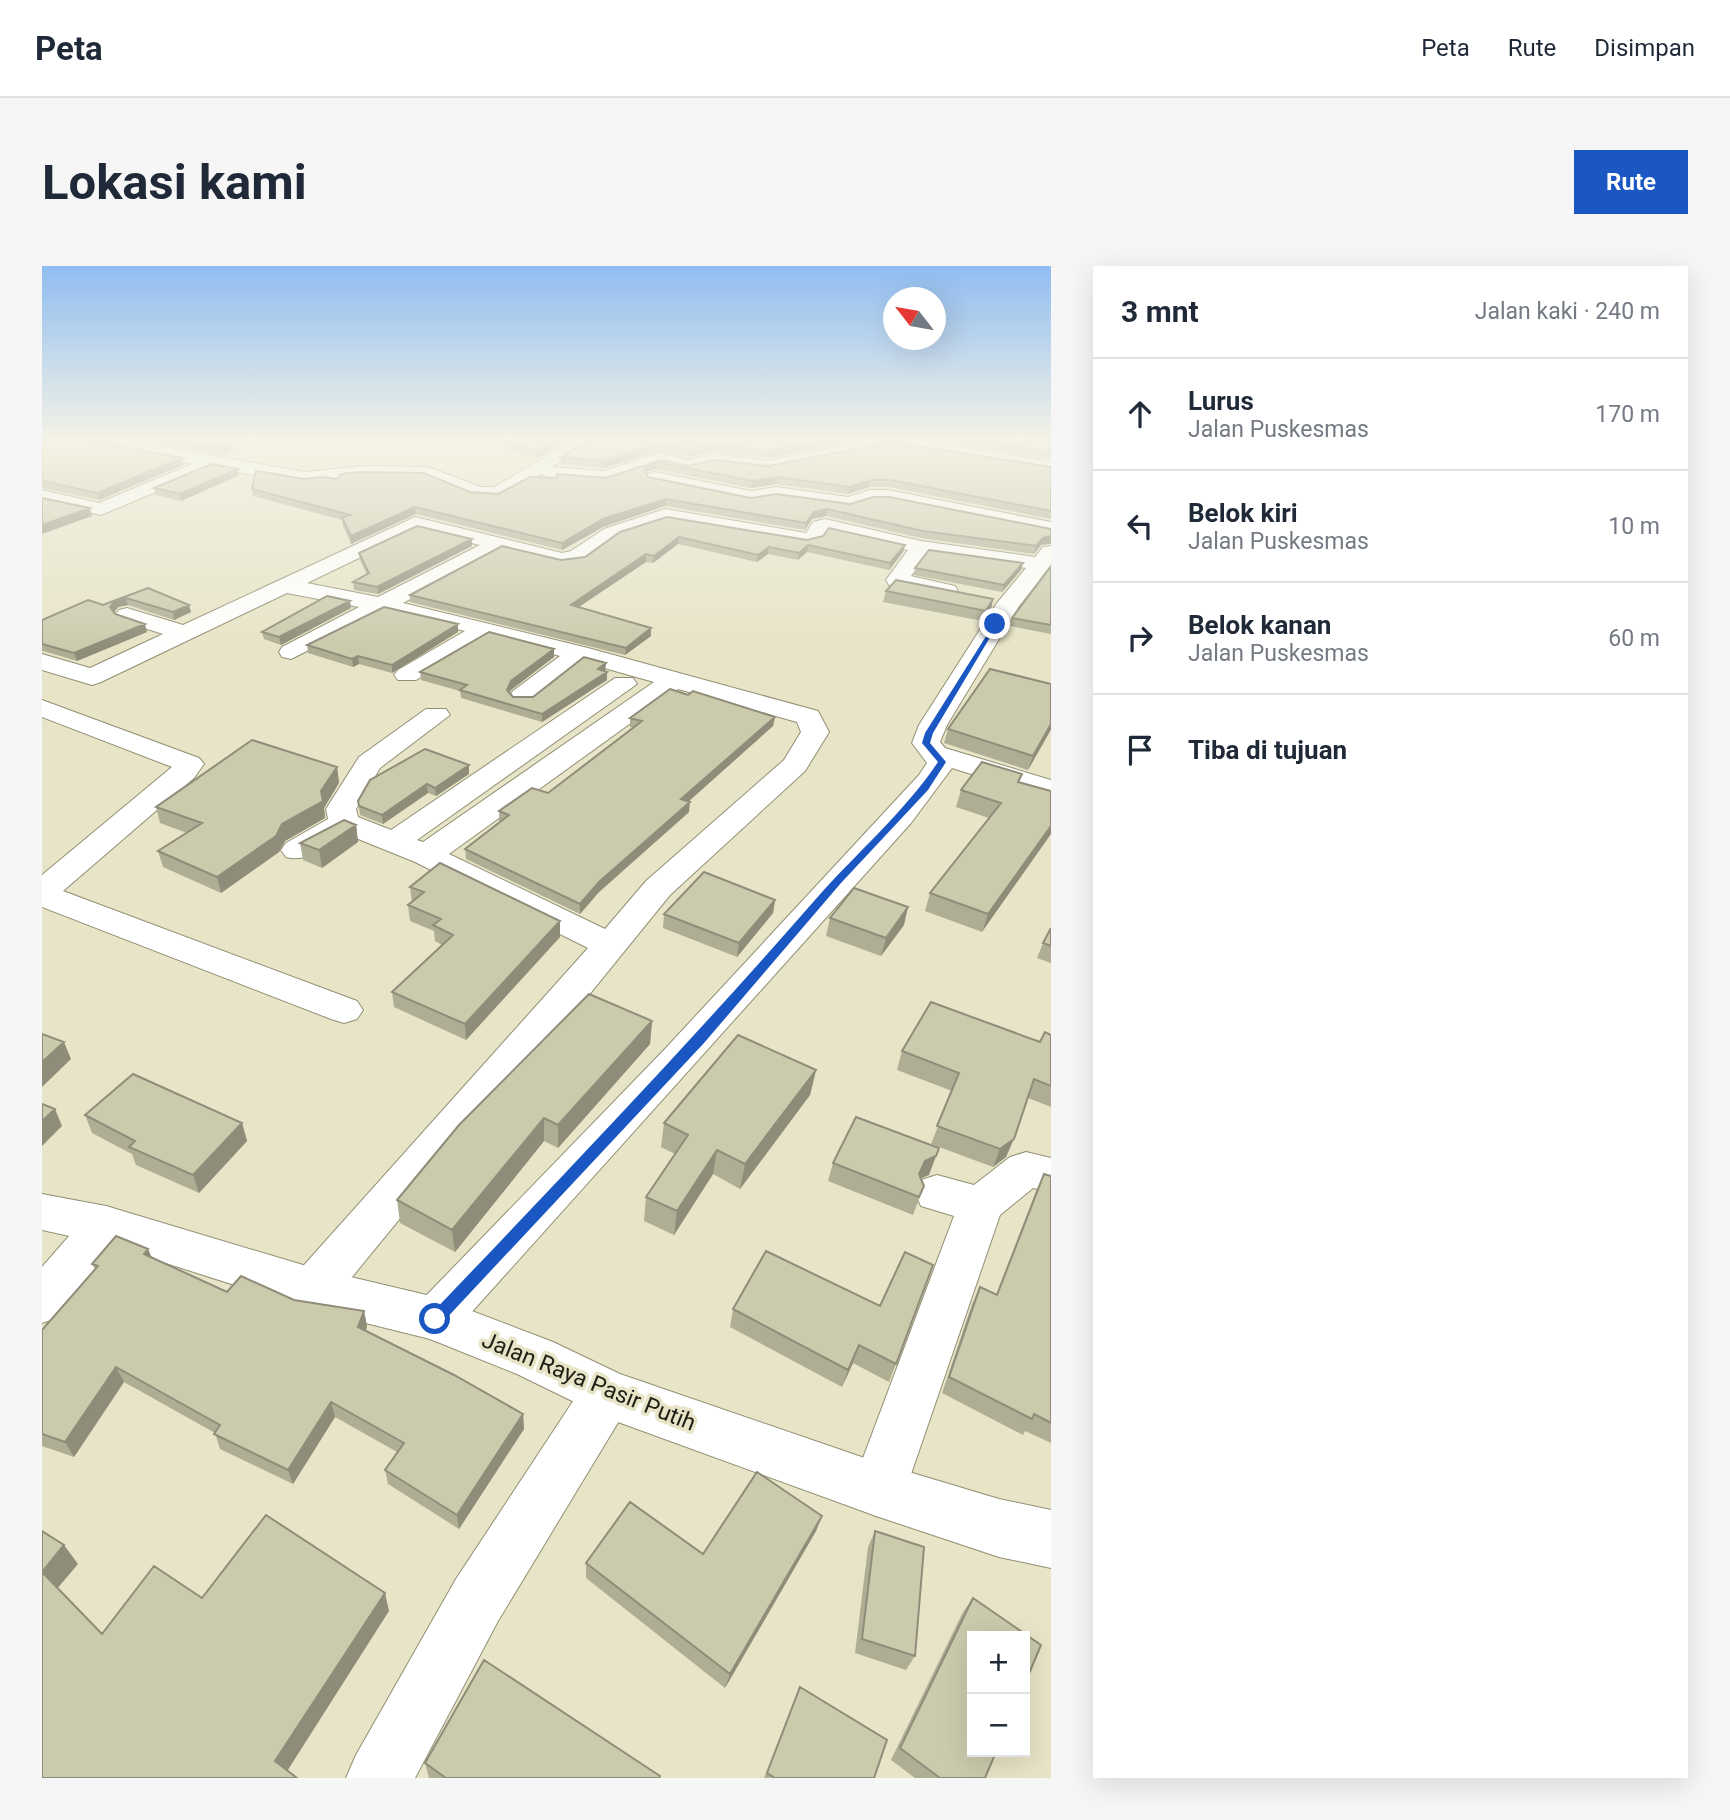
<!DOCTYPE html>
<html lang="id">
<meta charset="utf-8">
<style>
body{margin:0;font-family:Roboto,sans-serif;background:#f6f6f7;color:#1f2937}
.controls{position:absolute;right:21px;bottom:21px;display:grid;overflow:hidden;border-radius:0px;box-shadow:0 7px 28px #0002}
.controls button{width:63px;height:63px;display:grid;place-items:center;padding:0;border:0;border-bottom:2px solid #e0e1e3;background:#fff;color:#1f2937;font:35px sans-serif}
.compass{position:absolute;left:841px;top:21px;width:63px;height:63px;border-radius:50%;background:#fff;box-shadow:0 7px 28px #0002;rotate:301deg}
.stop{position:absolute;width:21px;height:21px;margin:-16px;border:5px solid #1a57c3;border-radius:50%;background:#fff}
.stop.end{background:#1a57c3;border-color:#fff;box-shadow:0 2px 7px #0008}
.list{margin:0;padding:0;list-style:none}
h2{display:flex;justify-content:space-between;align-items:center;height:91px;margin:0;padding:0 28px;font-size:30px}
h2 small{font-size:23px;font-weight:400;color:#747a83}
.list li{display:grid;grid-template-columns:46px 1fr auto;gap:21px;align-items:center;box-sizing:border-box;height:112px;padding:0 28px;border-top:2px solid #e0e1e3}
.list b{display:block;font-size:26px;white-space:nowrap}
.list p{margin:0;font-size:23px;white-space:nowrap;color:#747a83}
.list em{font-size:23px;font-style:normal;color:#747a83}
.icon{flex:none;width:38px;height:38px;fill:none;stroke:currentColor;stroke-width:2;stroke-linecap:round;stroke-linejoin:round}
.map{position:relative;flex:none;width:1009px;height:1512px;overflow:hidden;border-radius:0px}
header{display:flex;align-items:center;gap:42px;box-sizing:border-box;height:98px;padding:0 35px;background:#fff;border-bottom:2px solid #e0e1e3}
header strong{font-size:33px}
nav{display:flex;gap:38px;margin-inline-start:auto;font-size:24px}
.intro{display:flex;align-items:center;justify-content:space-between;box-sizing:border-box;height:168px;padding:0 42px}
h1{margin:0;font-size:49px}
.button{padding:18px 32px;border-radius:0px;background:#1a57c3;color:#fff;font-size:24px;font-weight:700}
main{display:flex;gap:42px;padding:0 42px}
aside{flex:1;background:#fff;border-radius:0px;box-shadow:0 7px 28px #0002}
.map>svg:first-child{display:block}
</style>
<header>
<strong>Peta</strong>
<nav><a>Peta</a><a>Rute</a><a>Disimpan</a></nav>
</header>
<div class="intro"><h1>Lokasi kami</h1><a class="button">Rute</a></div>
<main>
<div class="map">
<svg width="1009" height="1512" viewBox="0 0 1009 1512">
<rect width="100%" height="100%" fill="#e7e4c7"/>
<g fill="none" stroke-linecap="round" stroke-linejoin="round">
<defs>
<path id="street" d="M34,172H71L263,206L320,200L386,201L439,221H452L536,172H558L510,201L562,205L617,187L646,194L670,188L726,195L836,172H864L1009,196V206L848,180L726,205L671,198L646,205L618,198L563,217L507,212L499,208L463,231L436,233L383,212L320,210L263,218L171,202L59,249L0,236V224L57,237L150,198L42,177Z
M613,206L709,225L734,221L806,231L828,224H846L1009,256V268L846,236H830L807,243L734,233L709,237L606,216L604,212L606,208Z
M623,243L764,267L771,256L783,253L879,275L993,291L1001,281L1009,280V300L977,340L905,459L898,476L903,482L1009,514V533L910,502L869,557L410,1068L393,1075L376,1068L368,1053L376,1038L622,784L877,509L885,497L870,477L877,459L955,337L984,302L885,288L869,310L913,320L916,325L905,332L847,319L844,314L866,284L785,266L779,275L764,279L624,255L576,271L543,296L535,297L520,299L460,284L361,337L546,382L776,445L787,466L763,505L628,629L508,777L427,868L288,1038L271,1044L254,1038L247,1023L254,1008L546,682L373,596L304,568C285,580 267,597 244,591L239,584L244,577L286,553L284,543L317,491L384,443H404L408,449L338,502L314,543L316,551L349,564L573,412H591L595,418L375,574L381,576L612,416L541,396L489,437H471L467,431L471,425L518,390L447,371L374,414H356L352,409L356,404L423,365L342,346L249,393L240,391L237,386L240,381L317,341L245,327L59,416L50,419L0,404V388L48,402L121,368L77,354L73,349L77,344L85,342L141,359L373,251L520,287L529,285L562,263ZM375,264L438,279L336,331L265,317ZM636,423L755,456L759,466L742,494L604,615L563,663L407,588Z
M0,434L157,492L162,498L152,512L21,625L315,735L321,744L315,753L302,757L289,753L0,641V609L130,501L0,451Z
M984,886L1009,892V926L991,922L958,949L857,1243L837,1251L817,1243L809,1224L912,950L879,940L873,927L879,914L895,909L932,919L968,891Z
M64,940L80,946L87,959L80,972L17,1051L0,1057V1001L48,946Z
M565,1104L583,1111L591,1128L583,1145L456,1355L373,1512H304L314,1489L414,1313L547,1111Z"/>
<path id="secondary" d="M0,928L64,940L271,1002L393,1031L511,1076L578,1108L837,1197L957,1233L1009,1244V1302L957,1291L837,1251L565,1152L475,1108L388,1073L271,1044L64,978L0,964Z"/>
</defs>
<use href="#street" stroke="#918f73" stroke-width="2"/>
<use href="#secondary" stroke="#918f73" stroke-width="2"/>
<use href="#street" fill="#fff" fill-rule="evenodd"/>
<use href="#secondary" fill="#fff" fill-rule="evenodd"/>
</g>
<path fill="#afae95" d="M0,172L141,199L57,234L0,222Z
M88,172H163L191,184L180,189Z
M477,172H530L496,192L465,185V178Z
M551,172H821L726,192L670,185L646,191L616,185L562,202L519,198V191Z
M882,172H1009V193Z
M619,194L646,200L1009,201V253L847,221H827L806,228L734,218L709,222L614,203L605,205L604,207L606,211L709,232L808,238L1009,263V278L999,279L992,288L879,272L784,250L770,253L763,264L623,240L561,261L520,284L374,248L309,278L301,260L300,254L211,230L210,223L262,213H295L456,228L515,212H564Z
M197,209L139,235L113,229L112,222Z
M578,266L765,274L863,279L861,286L847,304L765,286L756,294L726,288L715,296L636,278L611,297L604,296L537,341L609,370L583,389L368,336V329L519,294L543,291Z
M430,280L336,328L312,324L311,316L325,309L318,294L317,287Z
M1009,300V368L968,360L970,352Z
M873,302L979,304L960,326L872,309Z
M106,322L149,346L132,354L86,339L76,341L74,334Z
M844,325L951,333L949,343L941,355L841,336Z
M61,339L76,341L72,347L73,348L105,366L35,395L1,385L0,386V354Z
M309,342L239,379L222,373L220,366Z
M416,366L350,407L317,398L311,401L266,387L265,379Z
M512,383V391L469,424L467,427L471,431H491L564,397L563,405L565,406V414L500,456L419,432L418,425L379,414L378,406Z
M1009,418V464L986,504L902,477L906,463Z
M646,429L733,451L731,460L646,536L647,546L557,626L538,648L424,593L423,583L458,555H457V545L506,527L591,462L588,461V452Z
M295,501L297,517L282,542L283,552L243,575L237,586L179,627L121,601L116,585L145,567L118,557L114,541Z
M427,508L394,530L386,527L341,558L318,549L316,535Z
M978,516L1009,525L940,666L883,645L888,627L947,552L914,541L919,524Z
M314,559L316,576L280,602L261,594L258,577Z
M368,621L518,671L424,774L352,741L350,726L400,679L393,675L392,665L368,655L366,639L370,637Z
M733,634L731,647L695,691L621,662L622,648Z
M788,652L862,659L839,690L784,670Z
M1009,662V697L995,692L1001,677Z
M610,755L608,778L516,882L502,875L413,986L358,957L355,934Z
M1009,769V841L986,832L964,891L951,901L889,878L910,825L855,804L860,785L998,776Z
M774,804L768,829L698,923L671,908L632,969L602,955L604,931L633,888L619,881L622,857Z
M43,849L200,857L205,875L157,927L94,899L90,888L50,867Z
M791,897L887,909L879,912L882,920L871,949L786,915Z
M1002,908L1009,910V1177L983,1165L981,1169L900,1127L930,1038L938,1021L954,1029L994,925Z
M106,983L109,991L185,1026L252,1034L322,1045L325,1060L324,1065L481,1148L482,1163L417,1263L346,1218L343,1204L355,1186L293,1151L251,1218L178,1183L173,1167L82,1116L32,1191L0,1180V1064L53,1003L50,998Z
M724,985L854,1098L847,1116L811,1097L800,1121L688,1061L691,1043Z
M780,1250L774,1265L683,1422L544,1312V1297L661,1288Z
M833,1265L873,1390L864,1404L813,1387L826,1281Z
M931,1332L943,1512H873L849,1494L921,1346Z
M758,1421L832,1512H722Z
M383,1497L618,1512H387Z"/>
<path fill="#8f8d79" d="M519,172H530L496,192V185Z
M790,172H821L726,192L727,185Z
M190,177L191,184L180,189L179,182Z
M617,178L616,185L562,202V195Z
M671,179L670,185L646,191L647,184Z
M140,192L141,199L57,234L55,227Z
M614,196V203L605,205L602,211V204L606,198Z
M196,203L197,209L139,235L138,228Z
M735,211L734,218L709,222L710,215Z
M829,214L827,221L806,228L807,221Z
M624,233L623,240L561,261L520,284V277L561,253Z
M373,241L374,248L309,278V270Z
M48,242L50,250L0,268V259Z
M785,243L784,250L770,253L763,264L764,257L772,246Z
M1009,270V277L999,279L992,288L994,280L1001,272Z
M637,271L636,278L611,297L612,290Z
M430,273V280L336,328L335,321Z
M766,279L765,286L756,294L757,287Z
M863,279L861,286L847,304L848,297Z
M727,281L726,288L715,296L716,289Z
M604,288V296L529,346V339Z
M981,297L979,304L960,326L962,319Z
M84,332L86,339L76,341L74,334Z
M951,333L949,343L941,355L944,345Z
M74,334L76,341L70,349L68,341Z
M308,335L309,342L239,379L237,371Z
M147,339L149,346L132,354L131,346Z
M103,358L105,366L35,395L32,387Z
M416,358V366L350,407V399Z
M609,362V370L583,389L584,382Z
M512,383V391L469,424L465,432V424L469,415Z
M316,390L317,398L311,401L310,393Z
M564,397L563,405L556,403Z
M565,406V414L500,456V448Z
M733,451L731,460L638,543L639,533Z
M1009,458V463L986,504L991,490Z
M427,499V508L394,530L393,522Z
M295,501L297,517L282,542L283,552L243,575L237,586L179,627L175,611L279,525Z
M385,518L386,527L341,558L340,549Z
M648,536L647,546L557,626L538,648V638L557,616Z
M314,559L316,576L280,602L277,584Z
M1009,560V568L940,666L946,648Z
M733,634L731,647L695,691L697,677Z
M866,641L862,659L839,690L844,672Z
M518,655V671L424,774L423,758Z
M610,755L608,778L516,882V859Z
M22,776L29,793L0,821V796Z
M774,804L768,829L698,923L703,898Z
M13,843L20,860L0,880V855Z
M502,852V875L413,986L410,964Z
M200,857L205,875L157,927L151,909Z
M972,873L964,891L951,901L958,883Z
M897,882L887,909L877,913V908L883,895Z
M675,884L671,908L632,969L635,945Z
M106,983L113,999L102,988Z
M322,1045L325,1060L319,1077L316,1061Z
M817,1079L811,1097L800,1121L806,1104Z
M74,1101L82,1116L32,1191L23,1176Z
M289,1136L293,1151L251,1218L246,1204Z
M481,1148L482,1163L417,1263L415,1249Z
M780,1250L774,1265L683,1422L688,1408Z
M22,1279L36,1298L14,1324L0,1306Z
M343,1327L347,1345L242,1510L233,1495Z"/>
<path fill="#cccaad" stroke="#8f8d79" stroke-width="2" d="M0,172H39L140,192L55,227L0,215Z
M125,172H163L190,177L179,182Z
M477,172H519L496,185L465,178Z
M551,172H790L727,185L671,179L647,184L617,178L562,195L519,191Z
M925,172H1009V186Z
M849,176L1009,201V245L848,214H829L807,221L735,211L710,215L614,196L606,198L602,204L606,211L709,232L735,228L808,238L832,231H847L1009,263V270L1001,272L994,280L881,265L785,243L772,246L764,257L624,233L561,253L520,277L373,241L309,270L300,252L308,249L210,223L214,205L262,213L281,211L295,213L299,208L319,206L382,207L428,226L456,228L488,211L515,212V208L564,212L619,194L646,200L672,194L727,200Z
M170,198L196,203L138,228L112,222Z
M0,232L48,242L0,259Z
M625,251L765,274L781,270L787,262L863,279L848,297L766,279L757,287L727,281L716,289L637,271L612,290L604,288L529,339L609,362L584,382L368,329L460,280L519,294L543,291L578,266Z
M375,260L430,273L335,321L311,316L327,307L317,287Z
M887,284L981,297L962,319L873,302Z
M1009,300V359L970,352Z
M854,314L951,333L944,345L844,325Z
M106,322L147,339L131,346L84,332L74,334Z
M285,330L308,335L237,371L220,366Z
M46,334L61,339L74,334L68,341L73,348L103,358L32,387L0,378V354Z
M342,341L416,358L350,399L316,390L310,393L265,379Z
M447,366L512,383L469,415L465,424L471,431H491L542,391L564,397L556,403L565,406L500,448L418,424L425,419L378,406Z
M948,403L1009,418V458L991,490L906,463Z
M628,423L646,429L651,425L733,451L639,533L648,536L557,616L538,638L423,583L467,549L457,545L490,522L506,527L600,455L588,452Z
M210,474L295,501L279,525L281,535L240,558L234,570L175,611L116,585L160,557L114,541Z
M383,483L427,499L393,522L385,518L340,549L317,540L316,535L328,514Z
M940,496L980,508L976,516L1009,525V560L946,648L888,627L959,537L919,524Z
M302,554L314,559L277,584L258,577Z
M398,597L518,655L423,758L350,726L411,669L391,659L399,653L366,639L382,626L368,621Z
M662,606L733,634L697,677L622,648Z
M812,622L866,641L844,672L788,652Z
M1009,662V680L1001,677Z
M547,728L610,755L516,859L502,852L410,964L355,934L417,859Z
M889,736L998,776L1003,766L1009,769V820L992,813L972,873L958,883L895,860L917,807L860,785Z
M0,768L22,776L0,796Z
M696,769L774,804L703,898L675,884L635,945L604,931L646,869L622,857Z
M91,808L200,857L151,909L87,881L93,875L43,849Z
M0,838L13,843L0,855Z
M814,851L897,882L894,890L883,895L877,908L882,920L877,931L791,897Z
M1002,908L1009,910V1157L992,1148L990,1153L907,1111L938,1021L955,1029Z
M74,970L106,983L102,988L185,1026L199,1010L252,1034L322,1045L316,1061L412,1109L481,1148L415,1249L343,1204L362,1177L289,1136L246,1204L172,1168L178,1159L74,1101L23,1176L0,1168V1064L56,1000L50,998Z
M724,985L838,1040L863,986L891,999L854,1098L817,1079L806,1104L691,1043Z
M715,1206L780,1250L688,1408L544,1297L588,1236L661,1288Z
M224,1249L343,1327L233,1495L255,1512H0V1306L60,1368L112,1300L160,1332Z
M0,1265L22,1279L0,1306Z
M833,1265L882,1281L873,1390L820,1373Z
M931,1332L999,1379L983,1417V1370H930V1486H954L943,1512H898L858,1482Z
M442,1394L618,1510L617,1512H404L383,1497Z
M758,1421L845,1474L832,1512H733L725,1507Z"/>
<linearGradient id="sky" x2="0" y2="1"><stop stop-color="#90bdf1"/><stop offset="0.45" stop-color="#f4f3e6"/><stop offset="1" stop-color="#f4f3e6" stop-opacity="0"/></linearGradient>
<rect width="1009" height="384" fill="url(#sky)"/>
<path fill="#1a57c3" d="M953,356L956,358L891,467L888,477L904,496L886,524L799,617L662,777L399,1058H388V1049C519,912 649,776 773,634C813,588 862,547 896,496L880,477L883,467Z"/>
<g text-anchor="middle" stroke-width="7" stroke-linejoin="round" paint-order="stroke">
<g font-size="23" fill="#201f15" stroke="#e7e4c7">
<text transform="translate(547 1115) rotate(22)" y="8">Jalan Raya Pasir Putih</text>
</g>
</g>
</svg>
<div class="controls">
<button>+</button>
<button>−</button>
</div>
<svg class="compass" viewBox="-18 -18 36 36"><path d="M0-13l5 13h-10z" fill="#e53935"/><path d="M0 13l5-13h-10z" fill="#747a83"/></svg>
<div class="stop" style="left:393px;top:1053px"></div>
<div class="stop end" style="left:953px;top:358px"></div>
</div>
<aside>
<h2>3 mnt<small>Jalan kaki · 240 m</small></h2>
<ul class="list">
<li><svg class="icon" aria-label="ahead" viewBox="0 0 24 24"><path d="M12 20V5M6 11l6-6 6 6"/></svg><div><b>Lurus</b><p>Jalan Puskesmas</p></div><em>170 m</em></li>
<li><svg class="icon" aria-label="left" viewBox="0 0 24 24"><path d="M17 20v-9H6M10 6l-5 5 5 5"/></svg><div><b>Belok kiri</b><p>Jalan Puskesmas</p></div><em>10 m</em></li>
<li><svg class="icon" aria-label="right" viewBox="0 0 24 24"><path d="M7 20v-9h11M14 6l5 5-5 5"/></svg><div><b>Belok kanan</b><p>Jalan Puskesmas</p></div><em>60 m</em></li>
<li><svg class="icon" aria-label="arrive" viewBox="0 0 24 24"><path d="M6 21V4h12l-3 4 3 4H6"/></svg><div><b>Tiba di tujuan</b></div></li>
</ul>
</aside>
</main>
